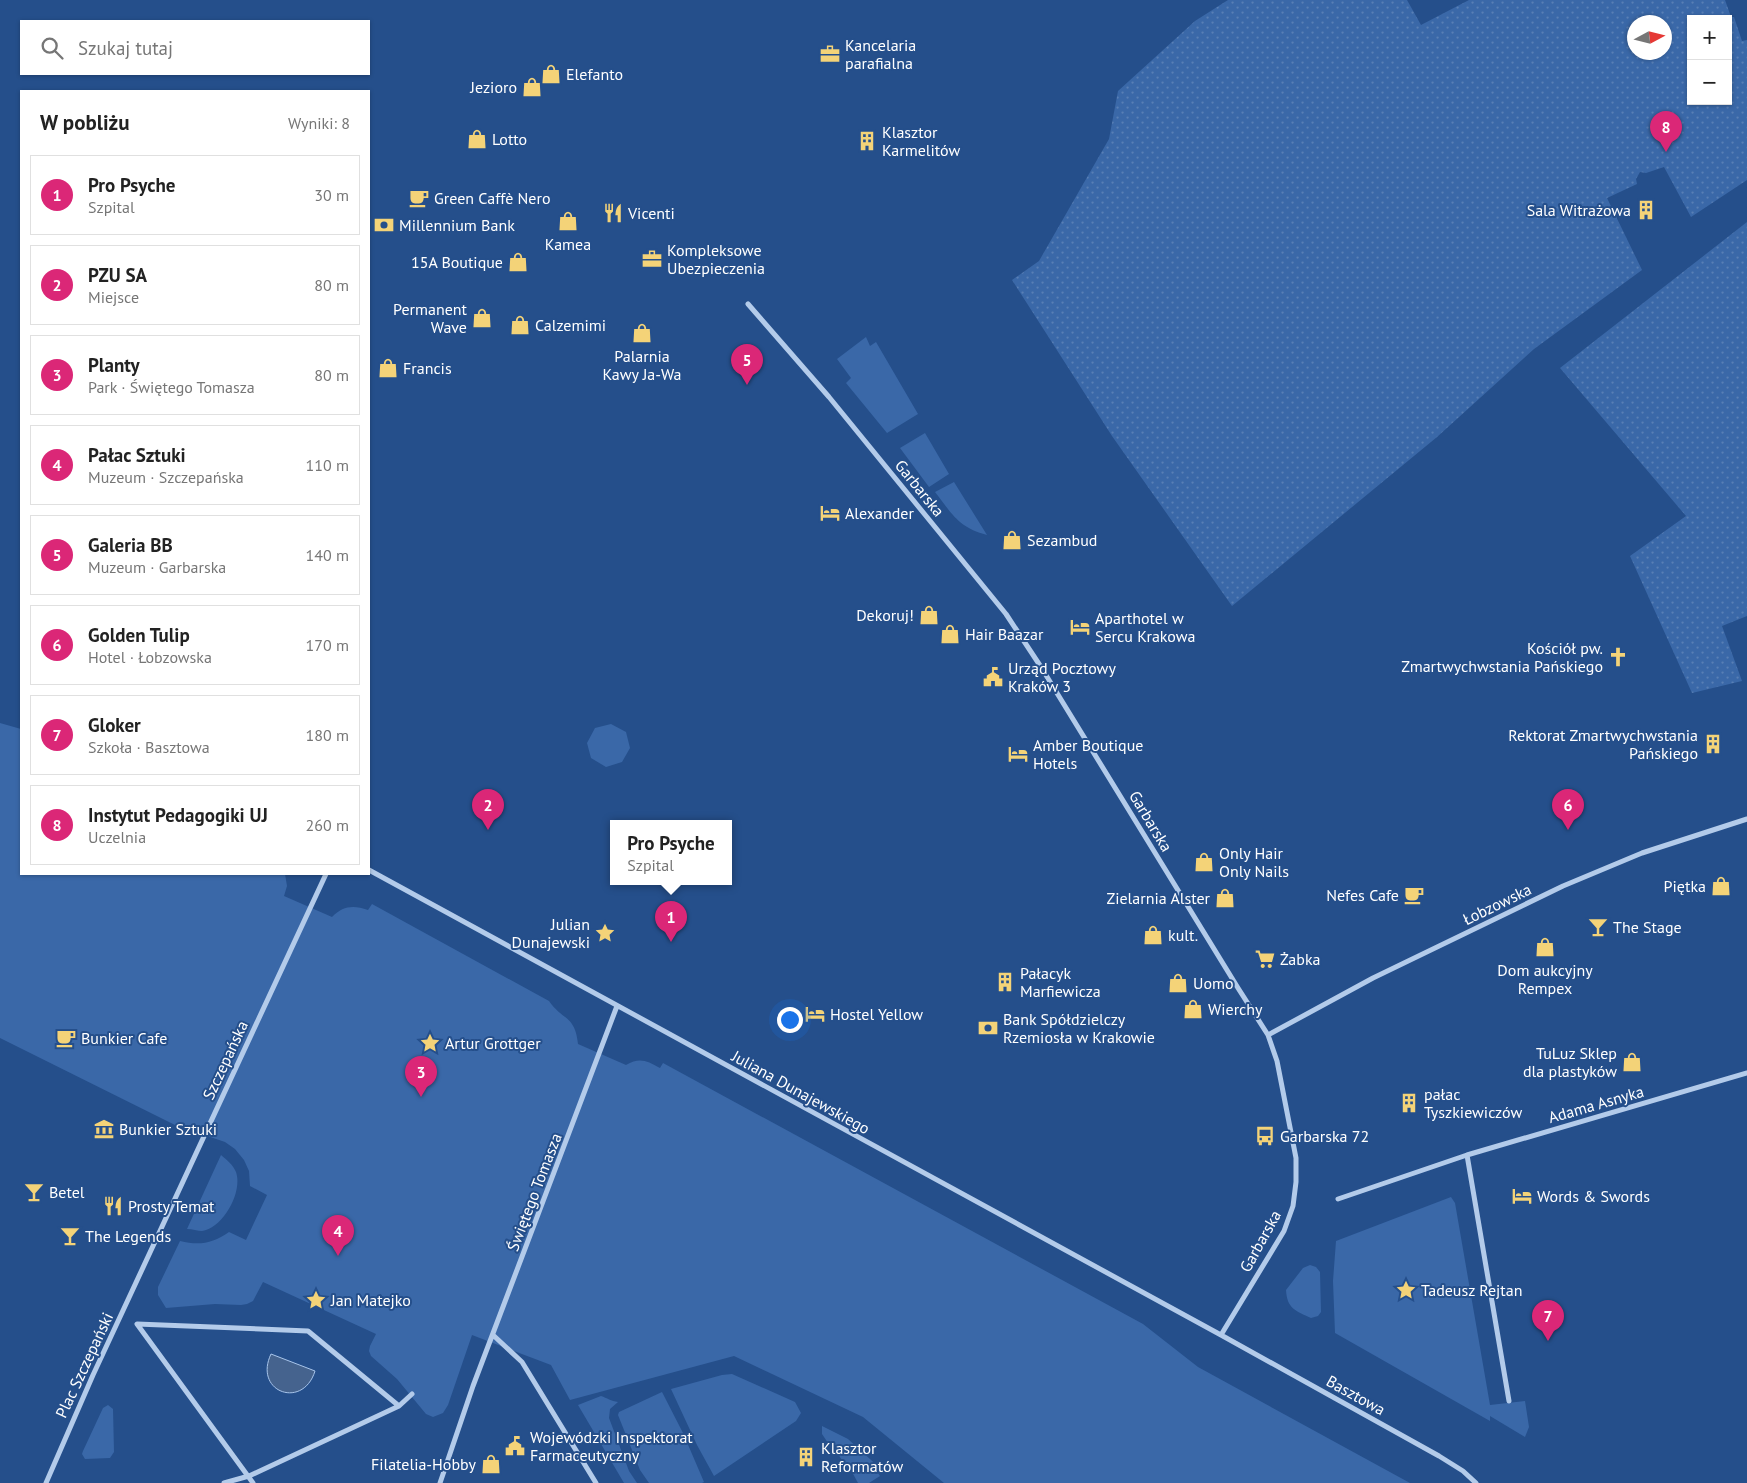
<!DOCTYPE html>
<html lang="pl">
<meta charset="utf-8">
<style>
body{margin:0;font-family:"PT Sans",sans-serif;background:#f6f6f6;color:#222}
.controls{position:absolute;right:15px;top:15px;display:grid;overflow:hidden;border-radius:0px;box-shadow:0 1px 4px #0004}
.controls button{width:45px;height:45px;display:grid;place-items:center;padding:0;border:0;border-bottom:1px solid #e0e0e0;background:#fff;color:#222;font:25px sans-serif}
.compass{position:absolute;left:1627px;top:15px;width:45px;height:45px;border-radius:50%;background:#fff;box-shadow:0 1px 4px #0004;rotate:83deg}
.you{position:absolute;left:789px;top:1019px;width:18px;height:18px;margin:-12px;border:4px solid #fff;border-radius:50%;background:#1a73e8;box-shadow:0 0 0 8px #1a73e833}
.badge{display:grid;place-items:center;width:32px;height:32px;border-radius:50%;background:#db2777;color:#fff;font-size:16px;font-weight:700}
.pin{position:absolute;translate:-50% -41px;filter:drop-shadow(0 1px 2px #0008)}
.pin::after{content:'';position:absolute;top:26px;width:18px;height:15px;background:inherit;clip-path:polygon(0 0,100% 0,50% 100%)}
.popup{position:absolute;left:610px;top:820px;width:122px;height:65px;box-sizing:border-box;display:grid;place-content:center;border-radius:0px;background:#fff;filter:drop-shadow(0 1px 4px #0005);font-size:16px;white-space:nowrap;color:#767676}
.popup b{font-size:19px;color:#222}
.popup::after{content:'';position:absolute;left:50%;top:100%;margin-left:-10px;border:10px solid transparent;border-top-color:#fff}
.list{margin:0;padding:0;list-style:none}
h2{display:flex;justify-content:space-between;align-items:center;height:65px;margin:0;padding:0 20px;font-size:21px}
h2 small{font-size:16px;font-weight:400;color:#767676}
.list li{display:grid;grid-template-columns:32px 1fr auto;gap:15px;align-items:center;box-sizing:border-box;height:80px;margin:0 10px 10px;padding:0 10px;border:1px solid #e0e0e0;border-radius:0px}
.list b{display:block;font-size:19px;white-space:nowrap}
.list p{margin:0;font-size:16px;white-space:nowrap;color:#767676}
.list em{font-size:16px;font-style:normal;color:#767676}
.icon{flex:none;width:28px;height:28px;fill:none;stroke:currentColor;stroke-width:2;stroke-linecap:round;stroke-linejoin:round}
.map{position:relative;flex:none;width:1747px;height:1483px;overflow:hidden}
.search{position:absolute;background:#fff;box-shadow:0 1px 4px #0004;left:20px;top:20px;width:350px;height:55px;display:flex;align-items:center;gap:12px;box-sizing:border-box;padding:0 18px;border-radius:0px;color:#767676;font-size:19px}
.panel{position:absolute;background:#fff;box-shadow:0 1px 4px #0004;left:20px;top:90px;width:350px;height:785px;border-radius:0px}
.map>svg:first-child{display:block}
</style>
<div class="map">
<svg width="1747" height="1483" viewBox="0 0 1747 1483">
<defs>
<pattern id="garden-dots" width="8" height="8" patternUnits="userSpaceOnUse" patternTransform="scale(1.25)"><rect width="8" height="8" fill="#3a68a8"/><path d="M2 2h.1M6 6h.1" fill="none" stroke="#587fb5" stroke-width="1.8" stroke-linecap="round"/></pattern>
</defs>
<rect width="100%" height="100%" fill="#254f8b"/>
<path fill="#3a68a8" d="M866,337L870,346L876,342L918,414L887,433L846,383L851,378L837,359Z
M925,433L949,474L929,487L900,448Z
M954,482L987,535C958,527 953,515 935,492Z
M0,723L21,729V874H285L287,886L284,896L332,917C343,906 353,905 368,910L372,904L549,1001C563,1021 575,1015 578,1044L626,1065C640,1057 647,1061 660,1068L663,1063L1143,1324L1198,1367L1410,1483H944L863,1417L734,1356L570,1400L551,1365L472,1335L448,1405L443,1413L433,1417L426,1414L397,1379L371,1356L369,1351L370,1346L376,1334L263,1282L253,1301L247,1304L241,1305L215,1304L166,1308L158,1295V1287L180,1241C200,1246 213,1243 229,1232L246,1240L267,1195L250,1186L249,1171L244,1160L235,1149L225,1142L175,1125L0,1038Z
M611,724L626,732L630,748L622,762L606,767L591,758L587,743L595,728Z
M221,1155C227,1160 233,1165 236,1172C243,1192 223,1228 202,1231C198,1231 192,1229 187,1229Z
M1451,1197L1455,1203L1490,1405L1525,1401L1529,1427L1525,1437L1490,1416V1421L1335,1333L1333,1281L1336,1241Z
M1310,1265L1316,1267L1320,1272L1321,1312L1318,1316L1311,1318C1296,1311 1287,1309 1286,1290L1303,1268Z
M732,1374L795,1402L801,1413L796,1421L714,1476L697,1445L671,1389L722,1375Z
M662,1392L683,1433L704,1482L702,1483H649L640,1470L618,1415L619,1412Z
M601,1396C607,1398 611,1401 618,1402L610,1409L609,1418L629,1471L637,1483H624L578,1405Z
M108,1405L113,1409L114,1452L110,1458L85,1459L82,1454L83,1451L103,1408Z
M822,1426L848,1439L882,1470L878,1473L880,1476L869,1483H858L851,1470L849,1471L838,1454L836,1455L822,1434Z"/>
<path fill="url(#garden-dots)" fill-rule="evenodd" d="M1228,0H1407L1421,25L1469,0H1725L1731,17H1734L1742,41L1747,40V180L1691,217L1664,167L1646,173L1640,172L1636,179L1637,184L1607,198L1642,270L1534,349L1437,437L1232,606L1112,436L1012,280L1039,261L1109,139L1118,91L1195,21ZM1691,19H1728V101H1691ZM1634,22H1664V52H1634Z
M1747,222V616L1722,626L1742,681L1692,693L1630,556L1686,516L1560,368Z"/>
<path fill="#45638e" stroke="#a8c5eb" d="M271,1354L315,1371C303,1410 253,1392 271,1354Z"/>
<g fill="none" stroke-linecap="round" stroke-linejoin="round">
<path stroke="#b3cbea" stroke-width="5" d="M748,304L829,397L1006,614L1041,667L1238,988L1268,1035L1277,1061L1296,1158V1182L1293,1206L1284,1231L1221,1335
M369,870L1221,1335L1439,1456L1463,1471L1476,1483
M1268,1035L1373,978L1563,886L1642,853L1747,819
M1467,1155L1509,1401
M1338,1199L1467,1155L1747,1073
M493,1335L522,1362L596,1483
M46,1483L93,1375L326,874
M224,1483L249,1476L399,1406L412,1394
M253,1483L137,1324L308,1331L399,1406
M440,1483L473,1386L617,1006"/>
</g>
<defs>
<symbol id="office-bare" viewBox="-9 -9 18 18"><path d="M-6-3h4V-5.5h4V-3h4V5H-6ZM-1-4.5V-3h2v-1.5ZM-6 0V1H6V0Z" fill="#f4d378" stroke="#254f8b" stroke-width="2.5" paint-order="stroke"/></symbol>
<symbol id="shop-bare" viewBox="-9 -9 18 18"><path d="M-5-2.5h2.3a2.7 3.5 0 0 1 5.4 0H5L5.5 6h-11ZM-1.5-2.5h3a1.5 2.3 0 0 0-3 0Z" fill="#f4d378" stroke="#254f8b" stroke-width="2.5" paint-order="stroke"/></symbol>
<symbol id="building-bare" viewBox="-9 -9 18 18"><path d="M-4-6H4V6H1V3H-1V6H-4ZM-2.5-4.3h1.7v1.8h-1.7ZM.8-4.3h1.7v1.8H.8ZM-2.5-1h1.7V.8h-1.7ZM.8-1h1.7V.8H.8Z" fill="#f4d378" stroke="#254f8b" stroke-width="2.5" paint-order="stroke"/></symbol>
<symbol id="cafe-bare" viewBox="-9 -9 18 18"><path d="M-5.5-4.5H6V0H3Q3 3.5 0 3.5H-2.5Q-5.5 3.5-5.5 0ZM3-3.2v2h1.7v-2ZM-6 4.5H4V6H-6Z" fill="#f4d378" stroke="#254f8b" stroke-width="2.5" paint-order="stroke"/></symbol>
<symbol id="restaurant-bare" viewBox="-9 -9 18 18"><path d="M-5-6h1v4h1v-4h1v4h1v-4h1v5L-1.5 .5V6h-2V.5L-5-1ZM5-6V6H3V1.5H1.5Q1.5-4 5-6Z" fill="#f4d378" stroke="#254f8b" stroke-width="2.5" paint-order="stroke"/></symbol>
<symbol id="bank-bare" viewBox="-9 -9 18 18"><path d="M-6-4H6V4H-6ZM0-2.3a2.3 2.3 0 1 0 0 4.6a2.3 2.3 0 1 0 0-4.6Z" fill="#f4d378" stroke="#254f8b" stroke-width="2.5" paint-order="stroke"/></symbol>
<symbol id="hotel-bare" viewBox="-9 -9 18 18"><path d="M-6-4.5h1.5V1H6V5H4.5V3h-9V5H-6ZM-4 0a1.8 1.8 0 1 1 3.6 0ZM.5 0V-2.5h3Q6-2.5 6 0Z" fill="#f4d378" stroke="#254f8b" stroke-width="2.5" paint-order="stroke"/></symbol>
<symbol id="church-bare" viewBox="-9 -9 18 18"><path d="M-1.2-6h2.4v3.5h3.3v2.4h-3.3V6h-2.4V-.1h-3.3v-2.4h3.3Z" fill="#f4d378" stroke="#254f8b" stroke-width="2.5" paint-order="stroke"/></symbol>
<symbol id="civic-bare" viewBox="-9 -9 18 18"><path d="M-.6-6.5H3V-4.5H.6V-3L4-1V1h2V6H-6V1h2V-1L-.6-3ZM-1.2 2.5V6h2.4V2.5Z" fill="#f4d378" stroke="#254f8b" stroke-width="2.5" paint-order="stroke"/></symbol>
<symbol id="bar-bare" viewBox="-9 -9 18 18"><path d="M-6-5H6L.8 .8V4.5H3.5V6h-7V4.5H-.8V.8Z" fill="#f4d378" stroke="#254f8b" stroke-width="2.5" paint-order="stroke"/></symbol>
<symbol id="sight-bare" viewBox="-9 -9 18 18"><path d="M0-6L1.8-2.2L6-1.7L2.9 1.2L3.7 5.4L0 3.3L-3.7 5.4L-2.9 1.2L-6-1.7L-1.8-2.2Z" fill="#f4d378" stroke="#254f8b" stroke-width="2.5" paint-order="stroke"/></symbol>
<symbol id="supermarket-bare" viewBox="-9 -9 18 18"><path d="M-6-5.5h2.5l.6 2H6L4.5 2H-2.5L-4.4-4H-6ZM-1.5 3.2a1.3 1.3 0 1 0 .1 0ZM3 3.2a1.3 1.3 0 1 0 .1 0Z" fill="#f4d378" stroke="#254f8b" stroke-width="2.5" paint-order="stroke"/></symbol>
<symbol id="museum-bare" viewBox="-9 -9 18 18"><path d="M0-6L6-3V-2H-6V-3ZM-5-1h2V3h-2ZM-1-1h2V3h-2ZM3-1h2V3H3ZM-6 4H6V6H-6Z" fill="#f4d378" stroke="#254f8b" stroke-width="2.5" paint-order="stroke"/></symbol>
<symbol id="bus-bare" viewBox="-9 -9 18 18"><path d="M-5-6H5V4H4V6H2V4H-2V6H-4V4H-5ZM-3.5-4V0h7V-4ZM-3.5 1.2v1.5H-2V1.2ZM2 1.2v1.5H3.5V1.2Z" fill="#f4d378" stroke="#254f8b" stroke-width="2.5" paint-order="stroke"/></symbol>
</defs>
<g fill-rule="evenodd">
<use href="#office-bare" x="816" y="40" width="28" height="28"/>
<use href="#shop-bare" x="537" y="60" width="28" height="28"/>
<use href="#shop-bare" x="518" y="73" width="28" height="28"/>
<use href="#shop-bare" x="463" y="125" width="28" height="28"/>
<use href="#building-bare" x="853" y="127" width="28" height="28"/>
<use href="#cafe-bare" x="405" y="184" width="28" height="28"/>
<use href="#building-bare" x="1632" y="196" width="28" height="28"/>
<use href="#restaurant-bare" x="599" y="199" width="28" height="28"/>
<use href="#shop-bare" x="554" y="207" width="28" height="28"/>
<use href="#bank-bare" x="370" y="211" width="28" height="28"/>
<use href="#office-bare" x="638" y="245" width="28" height="28"/>
<use href="#shop-bare" x="504" y="248" width="28" height="28"/>
<use href="#shop-bare" x="468" y="304" width="28" height="28"/>
<use href="#shop-bare" x="506" y="311" width="28" height="28"/>
<use href="#shop-bare" x="628" y="319" width="28" height="28"/>
<use href="#shop-bare" x="374" y="354" width="28" height="28"/>
<use href="#hotel-bare" x="816" y="499" width="28" height="28"/>
<use href="#shop-bare" x="998" y="526" width="28" height="28"/>
<use href="#shop-bare" x="915" y="601" width="28" height="28"/>
<use href="#hotel-bare" x="1066" y="613" width="28" height="28"/>
<use href="#shop-bare" x="936" y="620" width="28" height="28"/>
<use href="#church-bare" x="1604" y="643" width="28" height="28"/>
<use href="#civic-bare" x="979" y="663" width="28" height="28"/>
<use href="#building-bare" x="1699" y="730" width="28" height="28"/>
<use href="#hotel-bare" x="1004" y="740" width="28" height="28"/>
<use href="#shop-bare" x="1190" y="848" width="28" height="28"/>
<use href="#shop-bare" x="1707" y="872" width="28" height="28"/>
<use href="#cafe-bare" x="1400" y="881" width="28" height="28"/>
<use href="#shop-bare" x="1211" y="884" width="28" height="28"/>
<use href="#bar-bare" x="1584" y="913" width="28" height="28"/>
<use href="#sight-bare" x="591" y="919" width="28" height="28"/>
<use href="#shop-bare" x="1139" y="921" width="28" height="28"/>
<use href="#shop-bare" x="1531" y="933" width="28" height="28"/>
<use href="#supermarket-bare" x="1251" y="945" width="28" height="28"/>
<use href="#building-bare" x="991" y="968" width="28" height="28"/>
<use href="#shop-bare" x="1164" y="969" width="28" height="28"/>
<use href="#shop-bare" x="1179" y="995" width="28" height="28"/>
<use href="#hotel-bare" x="801" y="1000" width="28" height="28"/>
<use href="#bank-bare" x="974" y="1014" width="28" height="28"/>
<use href="#cafe-bare" x="52" y="1024" width="28" height="28"/>
<use href="#sight-bare" x="416" y="1029" width="28" height="28"/>
<use href="#shop-bare" x="1618" y="1048" width="28" height="28"/>
<use href="#building-bare" x="1395" y="1089" width="28" height="28"/>
<use href="#museum-bare" x="90" y="1115" width="28" height="28"/>
<use href="#bus-bare" x="1251" y="1122" width="28" height="28"/>
<use href="#bar-bare" x="20" y="1178" width="28" height="28"/>
<use href="#hotel-bare" x="1508" y="1182" width="28" height="28"/>
<use href="#restaurant-bare" x="99" y="1192" width="28" height="28"/>
<use href="#bar-bare" x="56" y="1222" width="28" height="28"/>
<use href="#sight-bare" x="1392" y="1276" width="28" height="28"/>
<use href="#sight-bare" x="302" y="1286" width="28" height="28"/>
<use href="#civic-bare" x="501" y="1432" width="28" height="28"/>
<use href="#building-bare" x="792" y="1443" width="28" height="28"/>
<use href="#shop-bare" x="477" y="1450" width="28" height="28"/>
</g>
<g text-anchor="middle" stroke-width="4" stroke-linejoin="round" paint-order="stroke">
<g font-size="16" fill="#fff" stroke="#254f8b" text-anchor="start">
<text x="845" y="51">Kancelaria<tspan x="845" dy="18">parafialna</tspan></text>
<text x="566" y="80">Elefanto</text>
<text x="517" y="93" text-anchor="end">Jezioro</text>
<text x="882" y="138">Klasztor<tspan x="882" dy="18">Karmelitów</tspan></text>
<text x="492" y="145">Lotto</text>
<text x="434" y="204">Green Caffè Nero</text>
<text x="1631" y="216" text-anchor="end">Sala Witrażowa</text>
<text x="628" y="219">Vicenti</text>
<text x="399" y="231">Millennium Bank</text>
<text x="568" y="250" text-anchor="middle">Kamea</text>
<text x="667" y="256">Kompleksowe<tspan x="667" dy="18">Ubezpieczenia</tspan></text>
<text x="503" y="268" text-anchor="end">15A Boutique</text>
<text x="467" y="315" text-anchor="end">Permanent<tspan x="467" dy="18">Wave</tspan></text>
<text x="535" y="331">Calzemimi</text>
<text x="642" y="362" text-anchor="middle">Palarnia<tspan x="642" dy="18">Kawy Ja-Wa</tspan></text>
<text x="403" y="374">Francis</text>
<text x="845" y="519">Alexander</text>
<text x="1027" y="546">Sezambud</text>
<text x="914" y="621" text-anchor="end">Dekoruj!</text>
<text x="1095" y="624">Aparthotel w<tspan x="1095" dy="18">Sercu Krakowa</tspan></text>
<text x="965" y="640">Hair Baazar</text>
<text x="1603" y="654" text-anchor="end">Kościół pw.<tspan x="1603" dy="18">Zmartwychwstania Pańskiego</tspan></text>
<text x="1008" y="674">Urząd Pocztowy<tspan x="1008" dy="18">Kraków 3</tspan></text>
<text x="1698" y="741" text-anchor="end">Rektorat Zmartwychwstania<tspan x="1698" dy="18">Pańskiego</tspan></text>
<text x="1033" y="751">Amber Boutique<tspan x="1033" dy="18">Hotels</tspan></text>
<text x="1219" y="859">Only Hair<tspan x="1219" dy="18">Only Nails</tspan></text>
<text x="1706" y="892" text-anchor="end">Piętka</text>
<text x="1399" y="901" text-anchor="end">Nefes Cafe</text>
<text x="1210" y="904" text-anchor="end">Zielarnia Alster</text>
<text x="590" y="930" text-anchor="end">Julian<tspan x="590" dy="18">Dunajewski</tspan></text>
<text x="1613" y="933">The Stage</text>
<text x="1168" y="941">kult.</text>
<text x="1280" y="965">Żabka</text>
<text x="1545" y="976" text-anchor="middle">Dom aukcyjny<tspan x="1545" dy="18">Rempex</tspan></text>
<text x="1020" y="979">Pałacyk<tspan x="1020" dy="18">Marfiewicza</tspan></text>
<text x="1193" y="989">Uomo</text>
<text x="1208" y="1015">Wierchy</text>
<text x="830" y="1020">Hostel Yellow</text>
<text x="1003" y="1025">Bank Spółdzielczy<tspan x="1003" dy="18">Rzemiosła w Krakowie</tspan></text>
<text x="81" y="1044">Bunkier Cafe</text>
<text x="445" y="1049">Artur Grottger</text>
<text x="1617" y="1059" text-anchor="end">TuLuz Sklep<tspan x="1617" dy="18">dla plastyków</tspan></text>
<text x="1424" y="1100">pałac<tspan x="1424" dy="18">Tyszkiewiczów</tspan></text>
<text x="119" y="1135">Bunkier Sztuki</text>
<text x="1280" y="1142">Garbarska 72</text>
<text x="49" y="1198">Betel</text>
<text x="1537" y="1202">Words &amp; Swords</text>
<text x="128" y="1212">Prosty Temat</text>
<text x="85" y="1242">The Legends</text>
<text x="1421" y="1296">Tadeusz Rejtan</text>
<text x="331" y="1306">Jan Matejko</text>
<text x="530" y="1443">Wojewódzki Inspektorat<tspan x="530" dy="18">Farmaceutyczny</tspan></text>
<text x="821" y="1454">Klasztor<tspan x="821" dy="18">Reformatów</tspan></text>
<text x="476" y="1470" text-anchor="end">Filatelia-Hobby</text>
</g>
<g font-size="16" fill="#fff" stroke="#254f8b">
<text transform="translate(920 488) rotate(51)" y="6">Garbarska</text>
<text transform="translate(1151 821) rotate(59)" y="6">Garbarska</text>
<text transform="translate(1497 904) rotate(-26)" y="6">Łobzowska</text>
<text transform="translate(225 1060) rotate(-65)" y="6">Szczepańska</text>
<text transform="translate(801 1092) rotate(29)" y="6">Juliana Dunajewskiego</text>
<text transform="translate(1596 1104) rotate(-16)" y="6">Adama Asnyka</text>
<text transform="translate(534 1192) rotate(-69)" y="6">Świętego Tomasza</text>
<text transform="translate(1260 1241) rotate(-61)" y="6">Garbarska</text>
<text transform="translate(84 1365) rotate(-65)" y="6">Plac Szczepański</text>
<text transform="translate(1356 1395) rotate(29)" y="6">Basztowa</text>
</g>
</g>
</svg>
<div class="controls">
<button>+</button>
<button>−</button>
</div>
<svg class="compass" viewBox="-18 -18 36 36"><path d="M0-13l5 13h-10z" fill="#e53935"/><path d="M0 13l5-13h-10z" fill="#767676"/></svg>
<div class="you"></div>
<div class="pin badge" style="left:671px;top:942px">1</div>
<div class="popup"><b>Pro Psyche</b>Szpital</div>
<div class="pin badge" style="left:488px;top:830px">2</div>
<div class="pin badge" style="left:421px;top:1097px">3</div>
<div class="pin badge" style="left:338px;top:1256px">4</div>
<div class="pin badge" style="left:747px;top:385px">5</div>
<div class="pin badge" style="left:1568px;top:830px">6</div>
<div class="pin badge" style="left:1548px;top:1341px">7</div>
<div class="pin badge" style="left:1666px;top:152px">8</div>
<div class="search"><svg class="icon" aria-label="search" viewBox="0 0 24 24"><circle cx="10" cy="10" r="6"/><path d="M15 15l6 6"/></svg>Szukaj tutaj</div>
<section class="panel">
<h2>W pobliżu<small>Wyniki: 8</small></h2>
<ul class="list">
<li><span class="badge">1</span><div><b>Pro Psyche</b><p>Szpital</p></div><em>30 m</em></li>
<li><span class="badge">2</span><div><b>PZU SA</b><p>Miejsce</p></div><em>80 m</em></li>
<li><span class="badge">3</span><div><b>Planty</b><p>Park · Świętego Tomasza</p></div><em>80 m</em></li>
<li><span class="badge">4</span><div><b>Pałac Sztuki</b><p>Muzeum · Szczepańska</p></div><em>110 m</em></li>
<li><span class="badge">5</span><div><b>Galeria BB</b><p>Muzeum · Garbarska</p></div><em>140 m</em></li>
<li><span class="badge">6</span><div><b>Golden Tulip</b><p>Hotel · Łobzowska</p></div><em>170 m</em></li>
<li><span class="badge">7</span><div><b>Gloker</b><p>Szkoła · Basztowa</p></div><em>180 m</em></li>
<li><span class="badge">8</span><div><b>Instytut Pedagogiki UJ</b><p>Uczelnia</p></div><em>260 m</em></li>
</ul>
</section>
</div>
